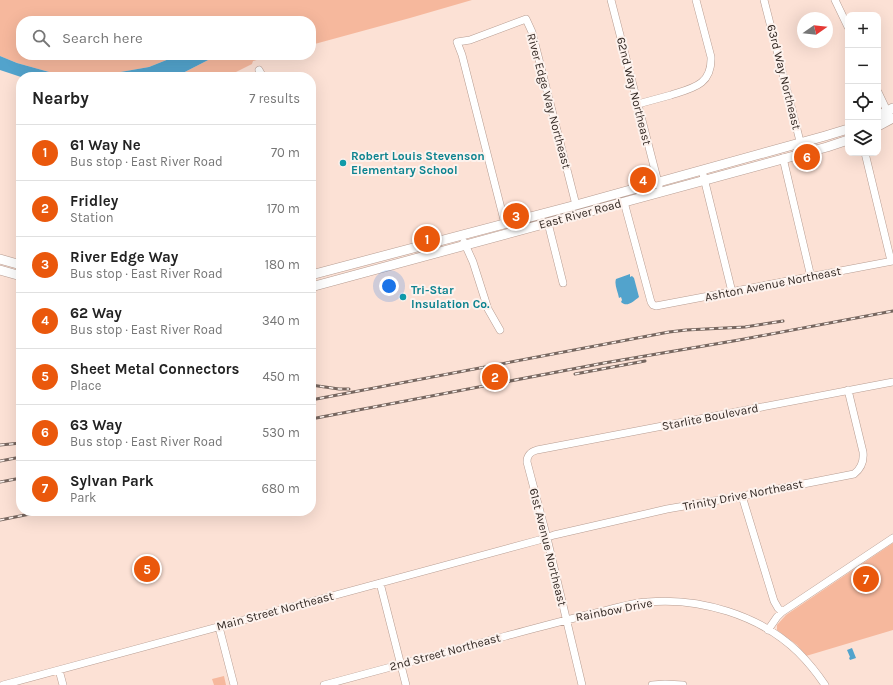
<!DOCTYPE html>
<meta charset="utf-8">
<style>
body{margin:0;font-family:Karla,sans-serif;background:#f6f6f6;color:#222}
.controls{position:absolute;right:12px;top:12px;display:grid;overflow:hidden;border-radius:8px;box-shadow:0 4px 16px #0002}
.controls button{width:36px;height:36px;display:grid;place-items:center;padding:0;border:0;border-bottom:1px solid #e0e0e0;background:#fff;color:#222;font:20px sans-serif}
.compass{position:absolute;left:797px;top:12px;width:36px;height:36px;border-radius:50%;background:#fff;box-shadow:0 4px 16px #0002;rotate:76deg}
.you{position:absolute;left:389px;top:286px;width:14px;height:14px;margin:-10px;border:3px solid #fff;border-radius:50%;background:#1a73e8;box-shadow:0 0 0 6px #1a73e833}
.badge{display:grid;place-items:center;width:26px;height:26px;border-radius:50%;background:#ea580c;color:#fff;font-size:13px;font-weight:700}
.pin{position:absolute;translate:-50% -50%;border:2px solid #fff;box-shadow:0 1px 4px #0006}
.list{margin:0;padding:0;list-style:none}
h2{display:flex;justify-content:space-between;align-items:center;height:52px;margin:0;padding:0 16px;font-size:17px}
h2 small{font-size:13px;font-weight:400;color:#767676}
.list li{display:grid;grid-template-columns:26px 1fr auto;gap:12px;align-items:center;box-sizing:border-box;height:56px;padding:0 16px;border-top:1px solid #e0e0e0}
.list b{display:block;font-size:15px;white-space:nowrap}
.list p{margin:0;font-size:13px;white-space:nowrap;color:#767676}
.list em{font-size:13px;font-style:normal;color:#767676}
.icon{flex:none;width:22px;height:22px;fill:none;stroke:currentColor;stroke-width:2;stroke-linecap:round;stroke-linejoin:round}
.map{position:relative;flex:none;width:893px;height:685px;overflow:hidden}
.search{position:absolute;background:#fff;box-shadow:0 4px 16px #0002;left:16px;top:16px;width:300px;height:44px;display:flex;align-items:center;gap:10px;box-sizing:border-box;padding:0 14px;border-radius:16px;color:#767676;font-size:15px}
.panel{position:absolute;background:#fff;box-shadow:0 4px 16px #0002;left:16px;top:72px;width:300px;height:444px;border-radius:16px}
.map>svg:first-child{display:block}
</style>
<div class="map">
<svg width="893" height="685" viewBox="0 0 893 685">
<rect width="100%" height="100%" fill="#fce1d5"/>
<path fill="#f6b89d" d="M0,0H472L410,18L311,45V21H21V55H179L149,67L109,74L67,77L17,63L0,56Z
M218,55H275L253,61L252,64L226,77H175Z
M893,543V630L806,656L797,645L777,630V625L786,615Z
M224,676L226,685H214L212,679Z"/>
<path fill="#52a3cc" d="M179,55H218L175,77H21L0,70V56L17,63L67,77L109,74L149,67Z
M630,274V277L632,276L634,278L639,297C634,301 627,308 621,302L622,300L621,297L619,298C618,292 614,285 616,279Z
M852,648L856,658L850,660L849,658L850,657L847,650Z"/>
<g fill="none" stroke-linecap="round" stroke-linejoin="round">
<defs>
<path id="minor" d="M611,0L659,186
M764,0L803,153
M835,0L848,27
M259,70L263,77
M878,92L887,111
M638,104C649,101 660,98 671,95C693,88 712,85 711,57L696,0
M865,153L891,261
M783,158L811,277
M702,170L732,292
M624,202L651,302L653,305L656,306L893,261
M548,223L563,283
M505,224L462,55L457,42L470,40L526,19L532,32L576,205
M464,242L473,262L488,309L500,330
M742,496L774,601L778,608L782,612
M380,583L406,685
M219,627L234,685
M768,630L777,617L782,612L893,538
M59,670L63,685
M3,685L539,540L554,535L667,509L737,497L854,474C862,468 864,461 863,452L848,390
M324,685C385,669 445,652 506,636C537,628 568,619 600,612C615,608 631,603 647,602C699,597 760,615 798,652C808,662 817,673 825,685
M582,685L547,538L527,462C527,455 530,452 537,450L893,382
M652,685L665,684L683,685"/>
<path id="secondary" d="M878,116L893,108
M878,126L893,118
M0,259L21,265
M0,270L21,276
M311,275L576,205L825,136L848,129
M311,287L827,147L848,140"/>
</defs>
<use href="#minor" stroke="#b79d92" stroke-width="8"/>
<use href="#secondary" stroke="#b79d92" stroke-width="10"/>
<use href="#minor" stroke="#fff" stroke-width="7"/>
<use href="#secondary" stroke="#fff" stroke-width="9"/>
<defs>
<path id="rail" d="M575,374L645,361
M311,385L339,389H349
M311,400L669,332L686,330L745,327L783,321
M311,419L604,363L739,340L893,311
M0,445L21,443
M0,461L21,457
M0,482L21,478
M0,520L45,511"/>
</defs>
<use href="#rail" stroke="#76665f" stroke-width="3"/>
<use href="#rail" stroke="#fdf2ed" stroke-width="1.5" stroke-dasharray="4.5" stroke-linecap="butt"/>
</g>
<g fill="#0f9aa8" stroke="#fdf2ed" stroke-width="1.5">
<circle cx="343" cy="163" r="4"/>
<circle cx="403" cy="297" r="4"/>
</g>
<g text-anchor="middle" stroke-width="4" stroke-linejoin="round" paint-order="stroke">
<g font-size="12" fill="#322823" stroke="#fdf2ed">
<text transform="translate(784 77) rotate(76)" y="4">63rd Way Northeast</text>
<text transform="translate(634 91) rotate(76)" y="4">62nd Way Northeast</text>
<text transform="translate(549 101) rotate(75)" y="4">River Edge Way Northeast</text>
<text transform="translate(580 214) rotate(-15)" y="4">East River Road</text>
<text transform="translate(773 284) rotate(-11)" y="4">Ashton Avenue Northeast</text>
<text transform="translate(710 417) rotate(-11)" y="4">Starlite Boulevard</text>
<text transform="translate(743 495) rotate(-11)" y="4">Trinity Drive Northeast</text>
<text transform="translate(548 547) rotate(76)" y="4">61st Avenue Northeast</text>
<text transform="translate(614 610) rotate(-11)" y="4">Rainbow Drive</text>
<text transform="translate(275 611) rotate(-15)" y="4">Main Street Northeast</text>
<text transform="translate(445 652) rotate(-15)" y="4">2nd Street Northeast</text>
</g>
<g font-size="12" font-weight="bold" fill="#0d838f" stroke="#fdf2ed" text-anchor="start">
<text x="351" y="160">Robert Louis Stevenson<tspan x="351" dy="14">Elementary School</tspan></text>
<text x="411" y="294">Tri-Star<tspan x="411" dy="14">Insulation Co.</tspan></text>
</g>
</g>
</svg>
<div class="controls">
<button>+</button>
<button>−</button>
<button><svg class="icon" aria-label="locate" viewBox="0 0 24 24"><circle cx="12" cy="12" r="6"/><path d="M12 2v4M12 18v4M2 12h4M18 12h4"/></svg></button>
<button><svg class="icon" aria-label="layers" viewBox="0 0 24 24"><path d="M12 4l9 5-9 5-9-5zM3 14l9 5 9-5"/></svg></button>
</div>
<svg class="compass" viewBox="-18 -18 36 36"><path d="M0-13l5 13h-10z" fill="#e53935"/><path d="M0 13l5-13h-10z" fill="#767676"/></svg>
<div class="you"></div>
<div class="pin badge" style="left:427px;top:239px">1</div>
<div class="pin badge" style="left:495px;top:377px">2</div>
<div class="pin badge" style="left:516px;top:216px">3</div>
<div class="pin badge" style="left:643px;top:180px">4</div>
<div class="pin badge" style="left:147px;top:569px">5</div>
<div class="pin badge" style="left:807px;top:157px">6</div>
<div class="pin badge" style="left:866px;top:579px">7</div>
<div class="search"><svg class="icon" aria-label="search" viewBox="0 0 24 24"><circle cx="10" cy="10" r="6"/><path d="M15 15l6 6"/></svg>Search here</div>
<section class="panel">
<h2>Nearby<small>7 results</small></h2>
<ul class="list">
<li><span class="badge">1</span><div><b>61 Way Ne</b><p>Bus stop · East River Road</p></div><em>70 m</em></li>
<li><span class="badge">2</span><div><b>Fridley</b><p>Station</p></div><em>170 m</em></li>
<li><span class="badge">3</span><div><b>River Edge Way</b><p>Bus stop · East River Road</p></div><em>180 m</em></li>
<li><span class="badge">4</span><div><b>62 Way</b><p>Bus stop · East River Road</p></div><em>340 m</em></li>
<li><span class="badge">5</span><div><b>Sheet Metal Connectors</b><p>Place</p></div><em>450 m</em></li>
<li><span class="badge">6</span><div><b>63 Way</b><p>Bus stop · East River Road</p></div><em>530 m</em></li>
<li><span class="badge">7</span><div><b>Sylvan Park</b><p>Park</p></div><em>680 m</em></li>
</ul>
</section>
</div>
